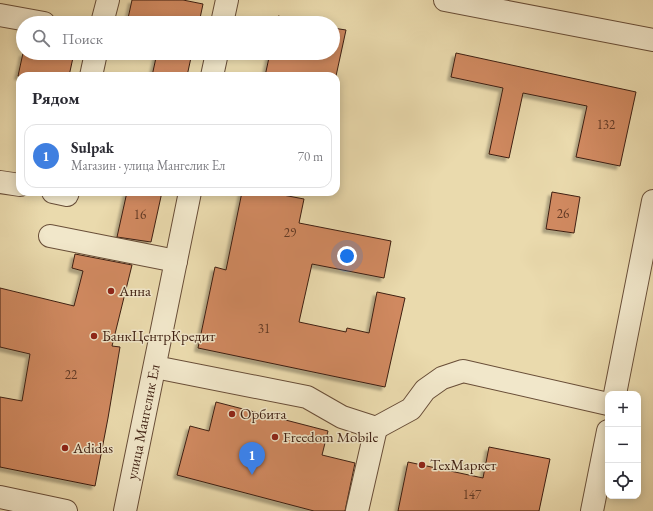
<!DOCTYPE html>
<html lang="ru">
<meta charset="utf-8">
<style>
body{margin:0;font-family:"EB Garamond",serif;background:#f7f7f7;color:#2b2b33}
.controls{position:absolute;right:12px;bottom:12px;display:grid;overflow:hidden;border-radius:8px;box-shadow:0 2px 10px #0003}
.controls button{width:36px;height:36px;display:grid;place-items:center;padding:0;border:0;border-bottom:1px solid #e1e1e2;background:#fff;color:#2b2b33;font:20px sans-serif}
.you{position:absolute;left:347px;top:256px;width:14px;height:14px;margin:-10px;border:3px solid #fff;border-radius:50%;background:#1a73e8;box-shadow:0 0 0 6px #1a73e833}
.badge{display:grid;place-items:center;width:26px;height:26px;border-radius:50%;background:#d93025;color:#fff;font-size:13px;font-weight:700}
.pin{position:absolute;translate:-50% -33px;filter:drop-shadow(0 1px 2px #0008)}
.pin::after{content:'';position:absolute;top:21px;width:14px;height:12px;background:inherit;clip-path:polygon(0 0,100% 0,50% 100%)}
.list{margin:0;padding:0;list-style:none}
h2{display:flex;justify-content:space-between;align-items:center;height:52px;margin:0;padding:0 16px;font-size:17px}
h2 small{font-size:13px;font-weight:400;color:#7c7c81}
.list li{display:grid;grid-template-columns:26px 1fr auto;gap:12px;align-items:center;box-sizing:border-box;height:64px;margin:0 8px 8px;padding:0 8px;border:1px solid #e1e1e2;border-radius:12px}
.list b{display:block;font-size:15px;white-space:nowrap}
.list p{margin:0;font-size:13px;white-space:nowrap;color:#7c7c81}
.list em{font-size:13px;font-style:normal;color:#7c7c81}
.icon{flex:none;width:22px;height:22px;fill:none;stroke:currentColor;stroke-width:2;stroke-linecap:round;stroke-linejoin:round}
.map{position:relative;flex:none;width:653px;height:511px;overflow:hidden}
.search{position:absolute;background:#fff;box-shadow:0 2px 10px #0003;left:16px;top:16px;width:324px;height:44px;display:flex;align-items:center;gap:10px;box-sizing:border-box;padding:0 14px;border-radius:22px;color:#7c7c81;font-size:15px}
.panel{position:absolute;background:#fff;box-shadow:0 2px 10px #0003;left:16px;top:72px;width:324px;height:124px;border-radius:12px}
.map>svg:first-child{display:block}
</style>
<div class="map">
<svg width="653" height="511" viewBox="0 0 653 511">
<defs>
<filter id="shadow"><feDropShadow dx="-3.5" dy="3.5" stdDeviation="1" flood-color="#0004"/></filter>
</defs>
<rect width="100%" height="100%" fill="#eadaad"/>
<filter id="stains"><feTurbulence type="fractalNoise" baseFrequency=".005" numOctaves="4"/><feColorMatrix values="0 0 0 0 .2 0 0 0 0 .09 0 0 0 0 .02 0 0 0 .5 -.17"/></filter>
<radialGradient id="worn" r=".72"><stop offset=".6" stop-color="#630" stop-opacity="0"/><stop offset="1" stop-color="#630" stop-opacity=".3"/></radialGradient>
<path fill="#d08961" stroke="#3e1f11" filter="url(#shadow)" d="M132,0H183L203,4L199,23H127Z
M278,16L311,23H276Z
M333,28L346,30L336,76H265L270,53H333Z
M23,53H74L69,76H18Z
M157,53H192L187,76H152Z
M456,53L636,92L620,166L576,157L587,106L523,93L509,158L489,154L503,88L451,77Z
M127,192H162L151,242L117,237Z
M242,192H267L304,199L299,223L391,241L384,278L312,264L299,322L346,332L347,328L369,333L377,292L405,298L385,387L198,348L215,267L226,270Z
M552,192L580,197L574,233L546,229Z
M75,254L132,265L112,346L120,347L108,418L95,486L0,467V397L22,401L30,354L0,347V288L74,306L83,271L72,268Z
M216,402L328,431L322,455L355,463L345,511H314L177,475L190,426L209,431Z
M489,447L550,459L539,511H398L408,462L483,478Z"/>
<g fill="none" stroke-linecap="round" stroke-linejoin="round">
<defs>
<g id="minor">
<path d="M445,0L653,40"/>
<path d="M0,15L44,23"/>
<path d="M102,23L108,0"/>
<path d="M222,23L227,0"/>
<path d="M91,76L96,53"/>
<path d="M212,76L217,53"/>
<path d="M0,182L20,185"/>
<path d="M53,192L67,195L68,192"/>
<path d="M50,236L176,261"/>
<path d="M155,367L307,397L342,417L376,428L411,409L425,390L442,378L463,371L608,404"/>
<path d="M615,394L653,201"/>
<path d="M0,497L66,511"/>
<path id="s1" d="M125,511L190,192"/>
<path d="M357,511L376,428"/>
<path d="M592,511L608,431"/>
</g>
</defs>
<use href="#minor" stroke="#694e38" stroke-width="24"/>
<use href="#minor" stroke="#f1e7ca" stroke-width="22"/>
</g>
<g fill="#8f2418" stroke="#f1e7ca" stroke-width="1.5">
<circle cx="111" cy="291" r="4"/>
<circle cx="94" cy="336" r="4"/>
<circle cx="232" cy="414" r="4"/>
<circle cx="275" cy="437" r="4"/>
<circle cx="65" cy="448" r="4"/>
<circle cx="422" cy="465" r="4"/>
</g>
<g text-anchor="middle" stroke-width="3" stroke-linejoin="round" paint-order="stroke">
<g font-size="13" fill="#623a25">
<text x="606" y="129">132</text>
<text x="563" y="218">26</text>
<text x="140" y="219">16</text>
<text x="290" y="237">29</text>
<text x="264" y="333">31</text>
<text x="71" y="379">22</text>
<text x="472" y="499">147</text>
</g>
<g font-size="15" fill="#3e1f11" stroke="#f1e7ca" text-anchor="start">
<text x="119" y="296">Анна</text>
<text x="102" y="341">БанкЦентрКредит</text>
<text x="240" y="419">Орбита</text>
<text x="283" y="442">Freedom Mobile</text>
<text x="73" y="453">Adidas</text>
<text x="430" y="470">ТехМаркет</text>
</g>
<g font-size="15" fill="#3e1f11" stroke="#f1e7ca">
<text dy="5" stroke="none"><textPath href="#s1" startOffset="91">улица Мангелик Ел</textPath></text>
</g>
</g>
<rect width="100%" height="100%" filter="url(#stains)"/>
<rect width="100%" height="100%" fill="url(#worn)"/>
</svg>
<div class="controls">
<button>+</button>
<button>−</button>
<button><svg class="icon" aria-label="locate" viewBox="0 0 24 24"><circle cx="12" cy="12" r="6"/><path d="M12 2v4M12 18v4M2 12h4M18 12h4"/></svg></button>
</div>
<div class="you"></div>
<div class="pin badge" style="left:252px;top:475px;background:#3f7fe0">1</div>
<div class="search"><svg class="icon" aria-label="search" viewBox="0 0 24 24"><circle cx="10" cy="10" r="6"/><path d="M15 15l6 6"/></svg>Поиск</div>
<section class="panel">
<h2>Рядом<small></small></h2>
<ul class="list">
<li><span class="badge" style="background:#3f7fe0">1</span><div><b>Sulpak</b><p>Магазин · улица Мангелик Ел</p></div><em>70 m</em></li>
</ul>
</section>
</div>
